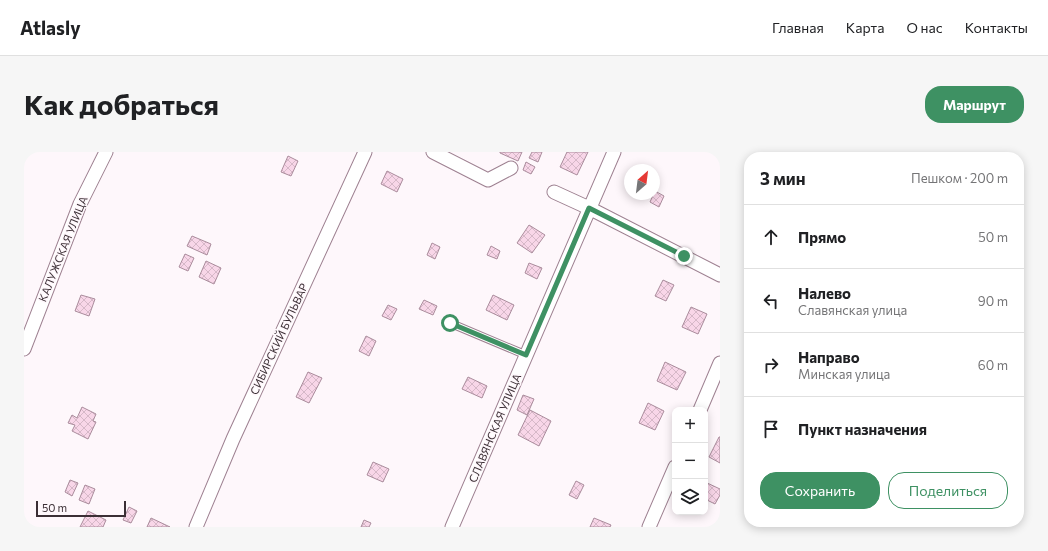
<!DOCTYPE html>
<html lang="ru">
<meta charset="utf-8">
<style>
body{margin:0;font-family:Commissioner,sans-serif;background:#f6f6f6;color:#202124}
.controls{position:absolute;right:12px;bottom:12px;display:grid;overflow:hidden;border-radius:8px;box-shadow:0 2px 10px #0003}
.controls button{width:36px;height:36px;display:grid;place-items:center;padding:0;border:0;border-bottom:1px solid #e0e0e0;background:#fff;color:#202124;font:20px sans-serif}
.compass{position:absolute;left:600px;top:12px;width:36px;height:36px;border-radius:50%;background:#fff;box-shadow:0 2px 10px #0003;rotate:28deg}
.scale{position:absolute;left:12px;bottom:10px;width:90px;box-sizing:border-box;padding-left:4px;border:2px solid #3b2f35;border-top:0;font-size:11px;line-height:14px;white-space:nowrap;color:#3b2f35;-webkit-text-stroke:3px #fef7fb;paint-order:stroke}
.stop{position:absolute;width:12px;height:12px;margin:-9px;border:3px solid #3e9163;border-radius:50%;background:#fff}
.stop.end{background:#3e9163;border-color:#fff;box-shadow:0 1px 4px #0008}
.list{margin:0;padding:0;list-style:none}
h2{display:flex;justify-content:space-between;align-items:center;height:52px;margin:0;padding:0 16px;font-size:17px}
h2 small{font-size:13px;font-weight:400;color:#757577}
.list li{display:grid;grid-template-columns:26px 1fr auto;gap:12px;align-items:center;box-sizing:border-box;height:64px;padding:0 16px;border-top:1px solid #e0e0e0}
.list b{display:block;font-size:15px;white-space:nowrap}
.list p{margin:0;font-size:13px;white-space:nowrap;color:#757577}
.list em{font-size:13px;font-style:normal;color:#757577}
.actions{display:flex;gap:8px;padding:12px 16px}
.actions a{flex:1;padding:9px 0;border:1px solid #3e9163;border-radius:16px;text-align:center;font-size:14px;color:#3e9163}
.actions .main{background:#3e9163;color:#fff}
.icon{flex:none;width:22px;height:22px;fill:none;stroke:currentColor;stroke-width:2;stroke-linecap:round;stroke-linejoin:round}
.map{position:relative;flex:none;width:696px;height:375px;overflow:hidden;border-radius:16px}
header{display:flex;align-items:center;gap:24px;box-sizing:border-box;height:56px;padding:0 20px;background:#fff;border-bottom:1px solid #e0e0e0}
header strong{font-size:19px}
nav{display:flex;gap:22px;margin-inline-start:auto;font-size:14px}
.intro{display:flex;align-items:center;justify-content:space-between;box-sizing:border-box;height:96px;padding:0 24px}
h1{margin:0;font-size:28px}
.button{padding:10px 18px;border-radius:16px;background:#3e9163;color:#fff;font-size:14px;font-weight:700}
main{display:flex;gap:24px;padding:0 24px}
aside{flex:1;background:#fff;border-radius:16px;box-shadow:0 2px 10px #0003}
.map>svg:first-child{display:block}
</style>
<header>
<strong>Atlasly</strong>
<nav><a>Главная</a><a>Карта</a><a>О нас</a><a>Контакты</a></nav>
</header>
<div class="intro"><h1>Как добраться</h1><a class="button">Маршрут</a></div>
<main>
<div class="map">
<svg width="696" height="375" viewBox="0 0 696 375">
<defs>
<pattern id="building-cross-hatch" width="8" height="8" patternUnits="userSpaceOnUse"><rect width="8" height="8" fill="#f8d6e8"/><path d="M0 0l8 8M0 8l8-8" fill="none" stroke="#d6b8c8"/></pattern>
</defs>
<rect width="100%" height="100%" fill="#fef7fb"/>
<path fill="url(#building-cross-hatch)" stroke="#aa8c9c" d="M476,0H498L494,9L476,1Z
M508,0H518L514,10L505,6Z
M543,0H564L553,23L536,15Z
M264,4L274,9L267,24L257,20Z
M502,10L511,15L507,22L499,18Z
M363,19L379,27L373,40L357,32Z
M631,39L640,44L635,55L626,50Z
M505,73L521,83L508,101L493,91Z
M168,84L187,92L183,103L163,94Z
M408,91L416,95L411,107L403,103Z
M467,94L476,99L473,107L463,103Z
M161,102L170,106L164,119L155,115Z
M182,109L197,116L190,132L175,125Z
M505,111L518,116L513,127L501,121Z
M639,128L650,133L642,149L631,144Z
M57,143L71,147L65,164L51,159Z
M469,143L490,153L483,168L462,158Z
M400,148L413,154L409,163L395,157Z
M364,153L373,157L367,168L358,164Z
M667,155L683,162L674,182L658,175Z
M342,184L352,189L345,204L335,199Z
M641,210L662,220L653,238L633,229Z
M284,220L298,226L285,251L272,245Z
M444,225L463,234L458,246L438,237Z
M499,243L510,247L503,263L493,258Z
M624,251L640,259L631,278L615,271Z
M58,255L72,262L69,269L72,270L64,287L48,279L51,273L44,271L48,263L53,266Z
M506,258L527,269L515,294L494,283Z
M695,285H696V311L685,305Z
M349,310L365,317L359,330L343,323Z
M46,328L54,331L48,344L41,340Z
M552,329L560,333L553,347L545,343Z
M681,330L696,337V343L691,352L681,347Z
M61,333L71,337L65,352L55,348Z
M105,355L113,359L107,371L99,368Z
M64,359L82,368L79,375H56Z
M127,366L146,375H123Z
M570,366L587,373L586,375H566Z
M340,368L347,371L345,375H337Z"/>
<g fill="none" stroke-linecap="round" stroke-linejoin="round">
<defs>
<path id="lane" d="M426,171L502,203"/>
<path id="street" d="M409,0L464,28L487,16
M530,40L565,56L696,123
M0,197L56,52L82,0
M676,258L696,211
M172,375L209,287L341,0
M428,375L590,0
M625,375L651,315"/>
</defs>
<use href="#lane" stroke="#9e8191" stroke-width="9"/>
<use href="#street" stroke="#9e8191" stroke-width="15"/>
<use href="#lane" stroke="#fff" stroke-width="7"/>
<use href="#street" stroke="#fff" stroke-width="13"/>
</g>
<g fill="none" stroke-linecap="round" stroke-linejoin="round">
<path stroke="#3e9163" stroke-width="5" d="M426,171L502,203L565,56L660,104"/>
</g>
<g text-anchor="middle" stroke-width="3" stroke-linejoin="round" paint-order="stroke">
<g font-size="11" fill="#3b2f35" stroke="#fef7fb">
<text transform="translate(39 97) rotate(-68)" y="4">КАЛУЖСКАЯ УЛИЦА</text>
<text transform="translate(255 187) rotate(-65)" y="4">СИБИРСКИЙ БУЛЬВАР</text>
<text transform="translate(471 276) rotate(-67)" y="4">СЛАВЯНСКАЯ УЛИЦА</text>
</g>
</g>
</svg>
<div class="controls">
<button>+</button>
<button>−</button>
<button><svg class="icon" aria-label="layers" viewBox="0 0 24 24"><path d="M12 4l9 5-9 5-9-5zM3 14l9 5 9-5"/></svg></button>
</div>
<svg class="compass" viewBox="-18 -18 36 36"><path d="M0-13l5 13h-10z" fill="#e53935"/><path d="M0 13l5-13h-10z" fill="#757577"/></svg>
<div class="scale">50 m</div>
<div class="stop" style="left:426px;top:171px"></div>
<div class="stop end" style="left:660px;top:104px"></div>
</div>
<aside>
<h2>3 мин<small>Пешком · 200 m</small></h2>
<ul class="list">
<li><svg class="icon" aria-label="ahead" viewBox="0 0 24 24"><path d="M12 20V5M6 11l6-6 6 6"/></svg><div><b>Прямо</b></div><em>50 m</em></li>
<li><svg class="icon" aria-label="left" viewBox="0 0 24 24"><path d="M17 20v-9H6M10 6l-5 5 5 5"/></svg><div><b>Налево</b><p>Славянская улица</p></div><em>90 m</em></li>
<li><svg class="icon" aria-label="right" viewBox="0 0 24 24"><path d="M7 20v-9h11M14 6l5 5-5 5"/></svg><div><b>Направо</b><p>Минская улица</p></div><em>60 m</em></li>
<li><svg class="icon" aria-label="arrive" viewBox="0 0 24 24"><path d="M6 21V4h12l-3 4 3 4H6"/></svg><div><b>Пункт назначения</b></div></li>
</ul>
<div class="actions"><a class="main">Сохранить</a><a>Поделиться</a></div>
</aside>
</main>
